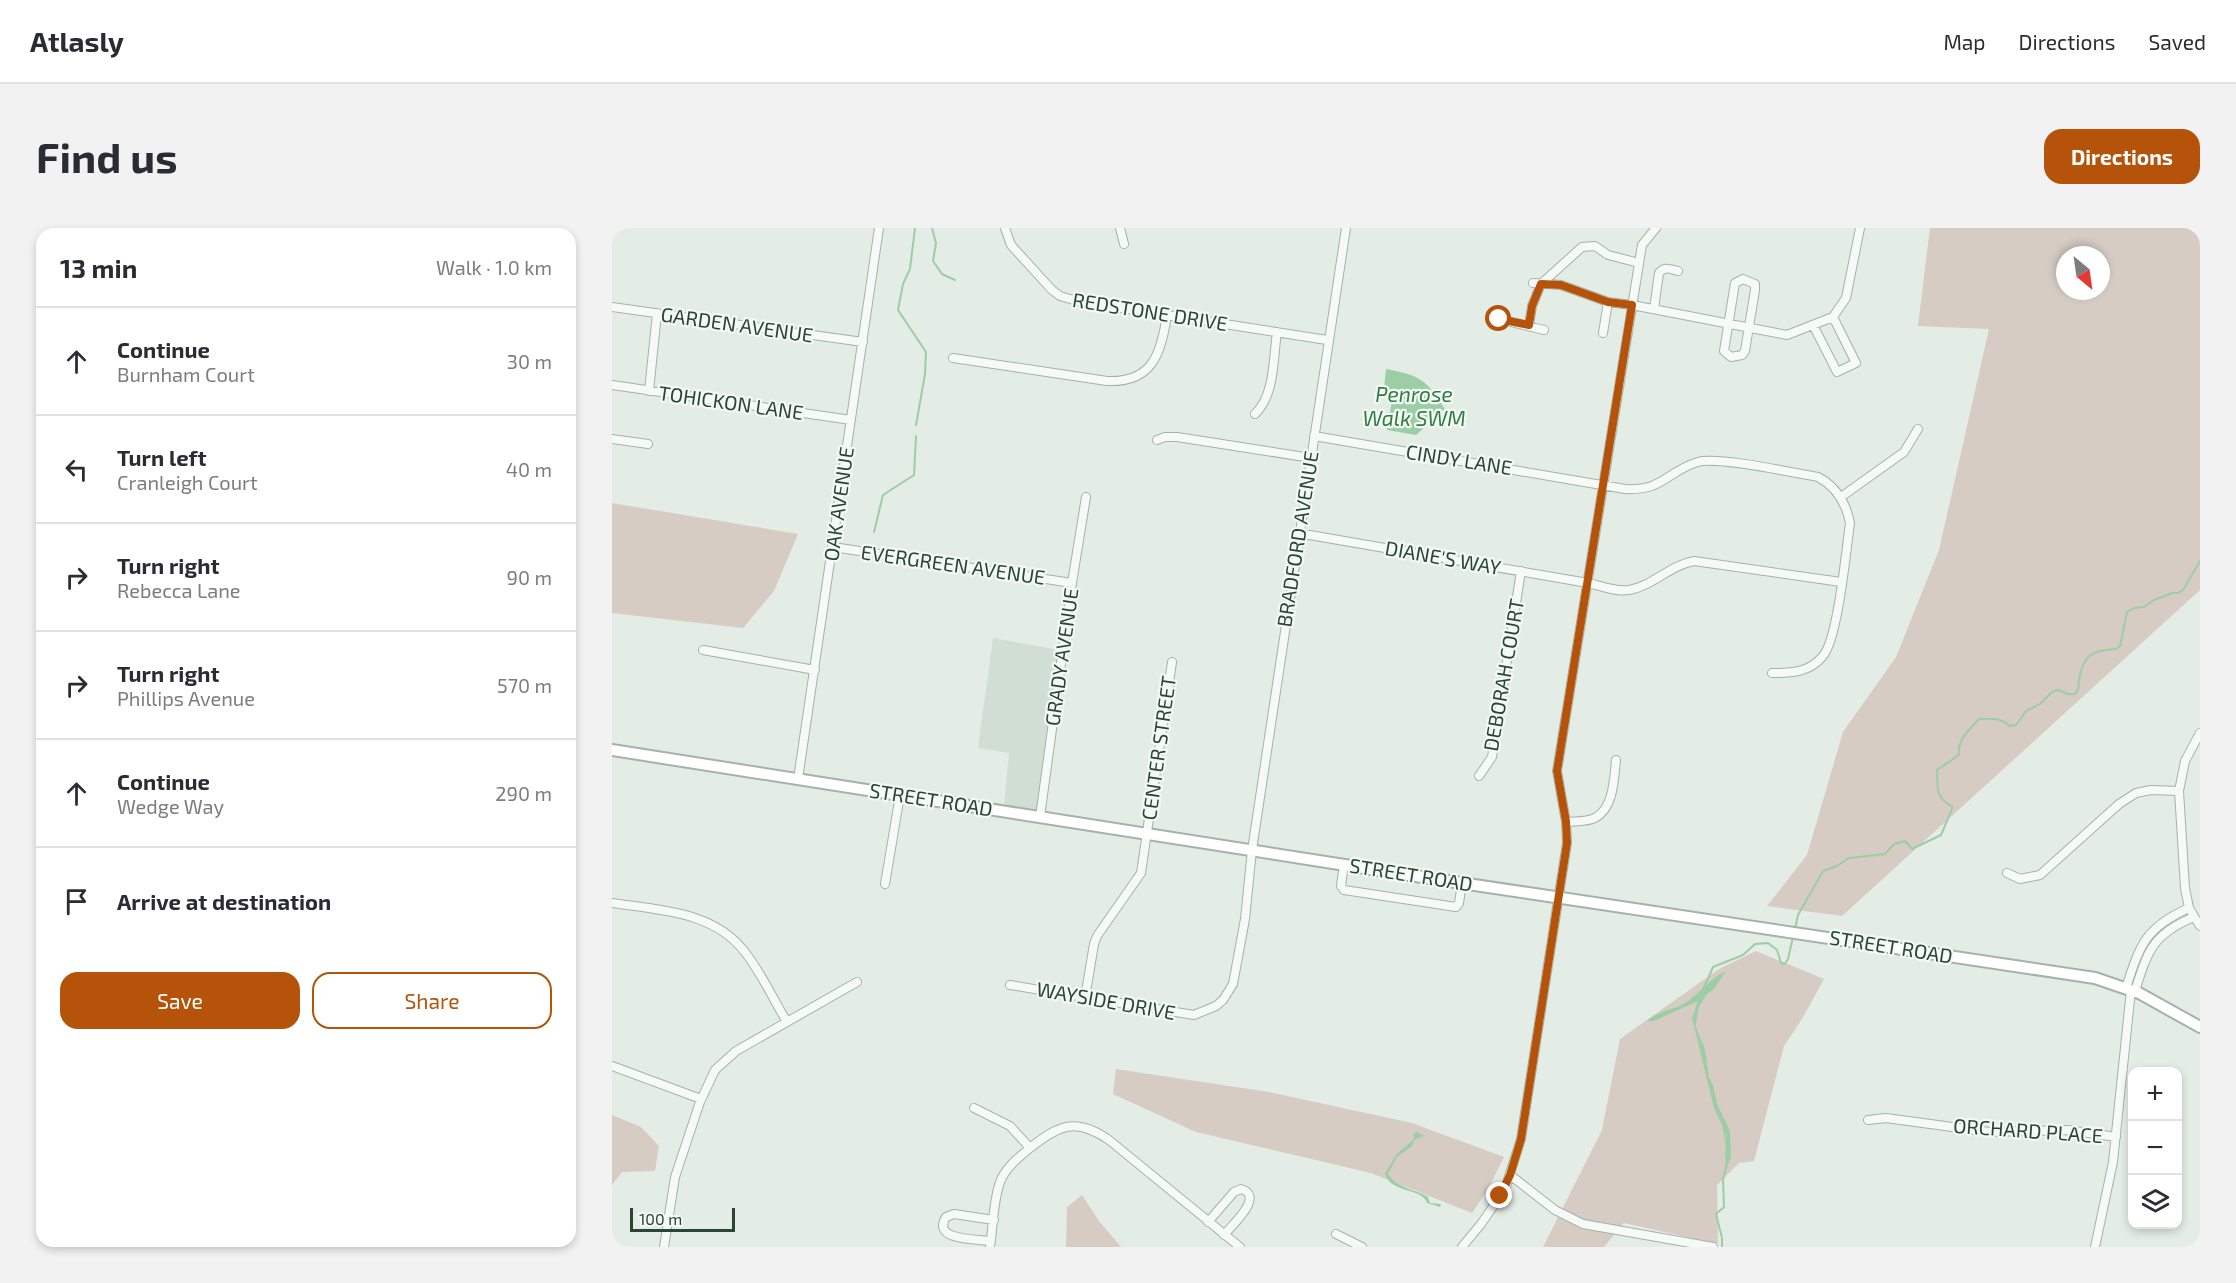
<!DOCTYPE html>
<meta charset="utf-8">
<style>
body{margin:0;font-family:"Exo 2",sans-serif;background:#f2f2f3;color:#2b2b33}
.controls{position:absolute;right:18px;bottom:18px;display:grid;overflow:hidden;border-radius:12px;box-shadow:0 3px 9px #0003}
.controls button{width:54px;height:54px;display:grid;place-items:center;padding:0;border:0;border-bottom:2px solid #e1e1e2;background:#fff;color:#2b2b33;font:30px sans-serif}
.compass{position:absolute;left:1444px;top:18px;width:54px;height:54px;border-radius:50%;background:#fff;box-shadow:0 3px 9px #0003;rotate:151deg}
.scale{position:absolute;left:18px;bottom:15px;width:105px;box-sizing:border-box;padding-left:6px;border:3px solid #294533;border-top:0;font-size:16px;line-height:21px;white-space:nowrap;color:#294533;-webkit-text-stroke:4px #f3f9f4;paint-order:stroke}
.stop{position:absolute;width:18px;height:18px;margin:-14px;border:4px solid #b45309;border-radius:50%;background:#fff}
.stop.end{background:#b45309;border-color:#fff;box-shadow:0 2px 6px #0008}
.list{margin:0;padding:0;list-style:none}
h2{display:flex;justify-content:space-between;align-items:center;height:78px;margin:0;padding:0 24px;font-size:26px}
h2 small{font-size:20px;font-weight:400;color:#7c7c81}
.list li{display:grid;grid-template-columns:39px 1fr auto;gap:18px;align-items:center;box-sizing:border-box;height:108px;padding:0 24px;border-top:2px solid #e1e1e2}
.list b{display:block;font-size:22px;white-space:nowrap}
.list p{margin:0;font-size:20px;white-space:nowrap;color:#7c7c81}
.list em{font-size:20px;font-style:normal;color:#7c7c81}
.actions{display:flex;gap:12px;padding:18px 24px}
.actions a{flex:1;padding:14px 0;border:2px solid #b45309;border-radius:18px;text-align:center;font-size:21px;color:#b45309}
.actions .main{background:#b45309;color:#fff}
.icon{flex:none;width:33px;height:33px;fill:none;stroke:currentColor;stroke-width:2;stroke-linecap:round;stroke-linejoin:round}
.map{position:relative;flex:none;width:1588px;height:1019px;overflow:hidden;border-radius:18px}
header{display:flex;align-items:center;gap:36px;box-sizing:border-box;height:84px;padding:0 30px;background:#fff;border-bottom:2px solid #e1e1e2}
header strong{font-size:28px}
nav{display:flex;gap:33px;margin-inline-start:auto;font-size:21px}
.intro{display:flex;align-items:center;justify-content:space-between;box-sizing:border-box;height:144px;padding:0 36px}
h1{margin:0;font-size:42px}
.button{padding:15px 27px;border-radius:18px;background:#b45309;color:#fff;font-size:21px;font-weight:700}
main{display:flex;gap:36px;padding:0 36px}
aside{flex:1;background:#fff;border-radius:18px;box-shadow:0 3px 9px #0003}
.map>svg:first-child{display:block}
</style>
<header>
<strong>Atlasly</strong>
<nav><a>Map</a><a>Directions</a><a>Saved</a></nav>
</header>
<div class="intro"><h1>Find us</h1><a class="button">Directions</a></div>
<main>
<aside>
<h2>13 min<small>Walk · 1.0 km</small></h2>
<ul class="list">
<li><svg class="icon" aria-label="ahead" viewBox="0 0 24 24"><path d="M12 20V5M6 11l6-6 6 6"/></svg><div><b>Continue</b><p>Burnham Court</p></div><em>30 m</em></li>
<li><svg class="icon" aria-label="left" viewBox="0 0 24 24"><path d="M17 20v-9H6M10 6l-5 5 5 5"/></svg><div><b>Turn left</b><p>Cranleigh Court</p></div><em>40 m</em></li>
<li><svg class="icon" aria-label="right" viewBox="0 0 24 24"><path d="M7 20v-9h11M14 6l5 5-5 5"/></svg><div><b>Turn right</b><p>Rebecca Lane</p></div><em>90 m</em></li>
<li><svg class="icon" aria-label="right" viewBox="0 0 24 24"><path d="M7 20v-9h11M14 6l5 5-5 5"/></svg><div><b>Turn right</b><p>Phillips Avenue</p></div><em>570 m</em></li>
<li><svg class="icon" aria-label="ahead" viewBox="0 0 24 24"><path d="M12 20V5M6 11l6-6 6 6"/></svg><div><b>Continue</b><p>Wedge Way</p></div><em>290 m</em></li>
<li><svg class="icon" aria-label="arrive" viewBox="0 0 24 24"><path d="M6 21V4h12l-3 4 3 4H6"/></svg><div><b>Arrive at destination</b></div></li>
</ul>
<div class="actions"><a class="main">Save</a><a>Share</a></div>
</aside>
<div class="map">
<svg width="1588" height="1019" viewBox="0 0 1588 1019">
<rect width="100%" height="100%" fill="#e3ece5"/>
<path fill="#d0ded4" d="M381,410L447,422L426,583L392,578L397,525L366,520Z"/>
<path fill="#d6ccc3" fill-rule="evenodd" d="M1318,0H1588V362L1230,688L1155,678L1195,627L1231,504L1284,429L1327,322L1377,101L1306,98ZM1453,27H1489V63H1453Z
M0,275L186,306L162,363L131,400L0,385Z
M1144,723L1212,751L1190,791L1172,818L1142,933L1127,935L1105,957L1106,1016L1012,995L992,1019H931L990,902L1008,811L1107,741Z
M504,841L657,864L800,895L892,929L876,961L860,985L759,945L584,904L501,866Z
M0,887L29,899L47,918L43,943L10,944L0,957Z
M470,967L487,993L509,1019H454L455,979Z"/>
<path fill="#9ccea6" d="M774,141C810,148 813,151 833,181L804,207L775,202L780,173L772,160Z
M1114,743L1102,761L1096,765L1085,781L1083,797L1093,821L1097,850L1101,857L1105,876L1118,903L1119,929L1115,939L1113,926L1115,907L1102,880L1082,798L1080,790L1086,773L1042,793H1035C1046,783 1061,782 1073,775C1089,765 1098,750 1114,743Z
M805,904L812,908L802,912L800,918L785,929L776,946C784,960 803,961 816,969L818,975L829,976L828,979L815,975C810,959 778,966 773,945L785,926L802,911L801,907Z"/>
<g fill="none" stroke-linecap="round" stroke-linejoin="round">
<path stroke="#9ccea6" stroke-width="2" d="M303,0L298,41L291,56L286,82L314,124L313,146L304,197
M320,0L324,15L321,33L330,46L343,52
M262,304L271,267L302,247L304,208
M1183,701L1186,687L1211,643L1225,638L1237,630L1273,626L1282,616L1293,613L1300,621L1329,607L1340,581V578C1322,570 1326,557 1325,542L1347,527C1345,512 1357,502 1367,491C1377,491 1390,489 1397,498L1404,497L1414,483L1428,476L1440,464L1446,462L1456,466H1463C1468,460 1466,459 1467,452C1471,427 1480,422 1504,421L1508,418L1515,384L1522,380L1532,379L1542,372L1560,365H1566L1571,362L1588,333
M1090,764L1101,739L1131,727L1143,716L1156,715L1165,722L1169,735L1173,736L1176,731L1181,709
M1083,796L1086,778
M1111,896L1115,917
M1110,1019V1010L1104,986L1112,979L1111,952L1115,934"/>
<defs>
<path id="street" d="M393,0L399,17L440,62L448,68L465,73L715,112
M508,0L512,16
M1131,51L1143,56V62L1133,123L1130,127L1119,129L1112,123L1123,55Z
M921,55L949,57L996,74L1020,77L1175,107L1221,89L1234,70L1248,0
M0,79L251,114
M1042,81L1047,45C1052,38 1058,41 1066,43
M887,91L932,102
M917,97L920,78L929,56L970,19L983,18L996,27L1027,35
M1201,97L1225,144L1244,135L1221,89
M991,105L996,74
M341,130L495,153C541,155 549,125 555,87
M0,157L239,192
M37,163L45,85
M643,186C663,167 661,131 665,104
M702,208L1013,261C1052,263 1055,243 1086,234C1105,228 1182,245 1206,249C1225,259 1234,275 1238,295C1234,323 1226,410 1211,428C1197,445 1179,445 1160,445
M0,211L36,216
M545,212L553,209H565L699,230
M1229,269L1292,224L1306,201
M686,305L976,355C989,358 1003,364 1017,362C1041,358 1058,337 1082,333L1229,354
M221,319L460,355
M91,422L203,442
M1588,505L1573,533L1567,563L1573,660L1577,680L1588,698
M867,548L880,529L909,343
M186,551L267,0
M428,589L460,355L474,269
M954,594C963,593 975,594 983,590C1002,580 1002,550 1004,532
M732,636L729,658L732,662L844,679L847,675L850,655
M1395,645L1408,651L1428,647L1507,576L1524,565L1539,562L1567,563
M273,656L288,567
M0,675C46,682 101,683 132,723C149,744 161,771 175,794
M398,757L582,787L604,778L611,772L621,756L633,691L640,622L734,0
M1514,760C1528,716 1534,699 1577,680
M1523,763C1536,722 1541,706 1582,689
M473,770L482,716L485,708L529,645L560,434
M0,838L89,871
M362,880L398,898L418,920
M1256,892L1274,890L1377,904L1456,902L1504,909
M898,947L943,982L971,996L1101,1019
M596,994L622,964L629,961C653,968 621,996 612,1007
M724,1006L750,1019
M379,1013C365,1011 319,1013 334,989L342,986L382,992
M52,1019L63,949L88,874L103,842L124,823L245,754
M378,1019C381,999 381,974 388,954C394,939 406,930 418,920C447,897 464,889 497,912L628,1019
M850,1019L869,996L893,961L909,911L955,615L954,594L945,543L1030,17L1044,0
M1483,1019L1501,934L1519,762"/>
<path id="secondary" d="M0,522L816,650L1483,750L1527,765L1588,799"/>
</defs>
<use href="#street" stroke="#a4b3a8" stroke-width="10"/>
<use href="#secondary" stroke="#a4b3a8" stroke-width="14"/>
<use href="#street" stroke="#f6faf7" stroke-width="8"/>
<use href="#secondary" stroke="#fff" stroke-width="10"/>
</g>
<g fill="none" stroke-linecap="round" stroke-linejoin="round">
<path stroke="#b45309" stroke-width="8" d="M887,91L917,97L920,78L929,56L949,57L996,74L1020,77L945,543L954,594L955,615L909,911L898,947L888,968"/>
</g>
<g text-anchor="middle" stroke-width="4.5" stroke-linejoin="round" paint-order="stroke">
<g font-size="20" fill="#294533" stroke="#f3f9f4">
<text transform="translate(538 84) rotate(9)" y="7">REDSTONE DRIVE</text>
<text transform="translate(125 97) rotate(8)" y="7">GARDEN AVENUE</text>
<text transform="translate(119 175) rotate(8)" y="7">TOHICKON LANE</text>
<text transform="translate(847 232) rotate(9)" y="7">CINDY LANE</text>
<text transform="translate(227 276) rotate(-82)" y="7">OAK AVENUE</text>
<text transform="translate(686 311) rotate(-81)" y="7">BRADFORD AVENUE</text>
<text transform="translate(831 330) rotate(10)" y="7">DIANE'S WAY</text>
<text transform="translate(341 337) rotate(8)" y="7">EVERGREEN AVENUE</text>
<text transform="translate(450 429) rotate(-82)" y="7">GRADY AVENUE</text>
<text transform="translate(892 447) rotate(-80)" y="7">DEBORAH COURT</text>
<text transform="translate(547 520) rotate(-82)" y="7">CENTER STREET</text>
<text transform="translate(319 572) rotate(9)" y="7">STREET ROAD</text>
<text transform="translate(799 647) rotate(9)" y="7">STREET ROAD</text>
<text transform="translate(1279 719) rotate(9)" y="7">STREET ROAD</text>
<text transform="translate(494 773) rotate(10)" y="7">WAYSIDE DRIVE</text>
<text transform="translate(1416 903) rotate(4)" y="7">ORCHARD PLACE</text>
</g>
<g font-size="21" font-style="italic" fill="#307c43" stroke="#f3f9f4">
<text x="802" y="174">Penrose<tspan x="802" dy="24">Walk SWM</tspan></text>
</g>
</g>
</svg>
<div class="controls">
<button>+</button>
<button>−</button>
<button><svg class="icon" aria-label="layers" viewBox="0 0 24 24"><path d="M12 4l9 5-9 5-9-5zM3 14l9 5 9-5"/></svg></button>
</div>
<svg class="compass" viewBox="-18 -18 36 36"><path d="M0-13l5 13h-10z" fill="#e53935"/><path d="M0 13l5-13h-10z" fill="#7c7c81"/></svg>
<div class="scale">100 m</div>
<div class="stop" style="left:887px;top:91px"></div>
<div class="stop end" style="left:888px;top:968px"></div>
</div>
</main>
